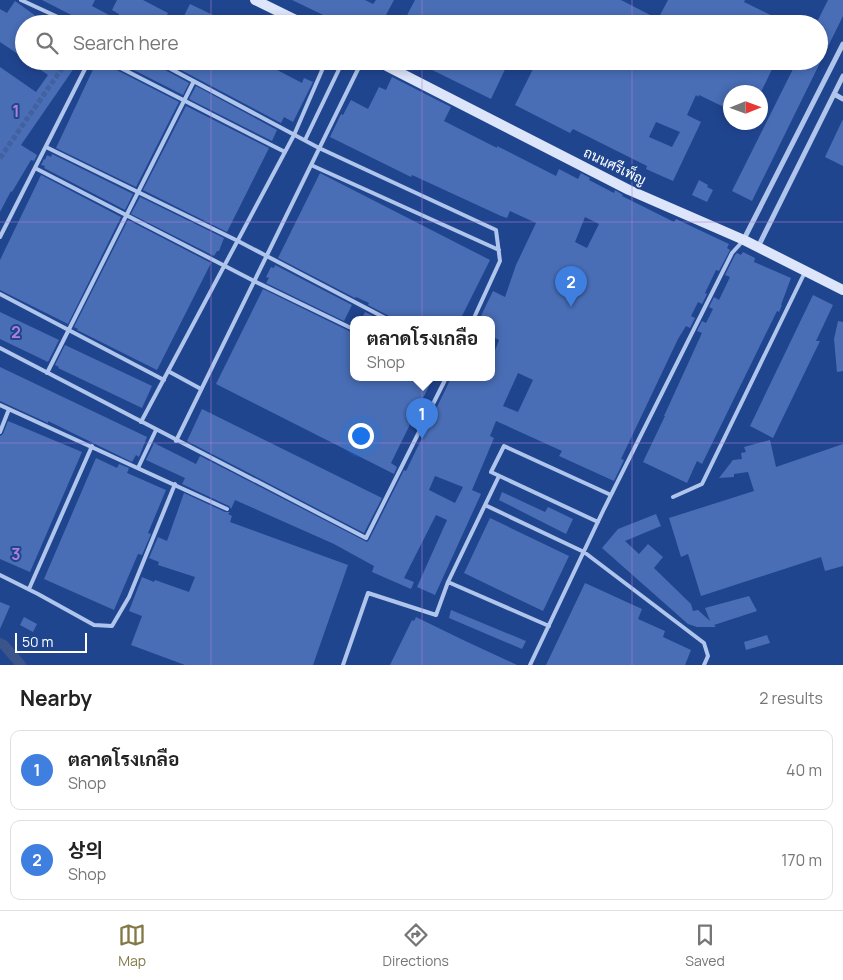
<!DOCTYPE html>
<meta charset="utf-8">
<style>
body{margin:0;font-family:Manrope,"Noto Sans KR",Sarabun,sans-serif;background:#f6f6f6;color:#222}
.compass{position:absolute;left:723px;top:85px;width:45px;height:45px;border-radius:50%;background:#fff;box-shadow:0 2px 8px #0003;rotate:89deg}
.scale{position:absolute;left:15px;bottom:12px;width:72px;box-sizing:border-box;padding-left:5px;border:2px solid #fff;border-top:0;font-size:14px;line-height:18px;white-space:nowrap;color:#fff;-webkit-text-stroke:4px #20458f;paint-order:stroke}
.you{position:absolute;left:360px;top:435px;width:18px;height:18px;margin:-12px;border:4px solid #fff;border-radius:50%;background:#1a73e8;box-shadow:0 0 0 8px #1a73e833}
.badge{display:grid;place-items:center;width:32px;height:32px;border-radius:50%;background:#837846;color:#fff;font-size:16px;font-weight:700}
.pin{position:absolute;translate:-50% -41px;filter:drop-shadow(0 1px 2px #0008)}
.pin::after{content:'';position:absolute;top:26px;width:18px;height:15px;background:inherit;clip-path:polygon(0 0,100% 0,50% 100%)}
.popup{position:absolute;left:350px;top:316px;width:145px;height:65px;box-sizing:border-box;display:grid;place-content:center;border-radius:10px;background:#fff;filter:drop-shadow(0 1px 4px #0005);font-size:16px;white-space:nowrap;color:#767676}
.popup b{font-size:19px;color:#222}
.popup::after{content:'';position:absolute;left:50%;top:100%;margin-left:-10px;border:10px solid transparent;border-top-color:#fff}
.list{margin:0;padding:0;list-style:none}
h2{display:flex;justify-content:space-between;align-items:center;height:65px;margin:0;padding:0 20px;font-size:21px}
h2 small{font-size:16px;font-weight:400;color:#767676}
.list li{display:grid;grid-template-columns:32px 1fr auto;gap:15px;align-items:center;box-sizing:border-box;height:80px;margin:0 10px 10px;padding:0 10px;border:1px solid #e0e0e0;border-radius:10px}
.list b{display:block;font-size:19px;white-space:nowrap}
.list p{margin:0;font-size:16px;white-space:nowrap;color:#767676}
.list em{font-size:16px;font-style:normal;color:#767676}
.icon{flex:none;width:28px;height:28px;fill:none;stroke:currentColor;stroke-width:2;stroke-linecap:round;stroke-linejoin:round}
.map{position:relative;flex:none;width:843px;height:665px;overflow:hidden}
.search{position:absolute;background:#fff;box-shadow:0 2px 8px #0003;left:15px;right:15px;top:15px;height:55px;display:flex;align-items:center;gap:12px;box-sizing:border-box;padding:0 18px;border-radius:28px;color:#767676;font-size:19px}
.sheet{height:245px;background:#fff}
nav{display:flex;justify-content:space-around;align-items:center;box-sizing:border-box;height:70px;border-top:1px solid #e0e0e0;background:#fff;font-size:14px;color:#767676}
nav a{display:grid;justify-items:center;gap:2px}
nav .on{color:#837846}
.map>svg:first-child{display:block}
</style>
<div class="map">
<svg width="843" height="665" viewBox="0 0 843 665">
<rect width="100%" height="100%" fill="#20458f"/>
<g fill="none" stroke-linecap="round" stroke-linejoin="round">
<path stroke="#3b558b" stroke-width="10" d="M0,643L4,645L21,665"/>
</g>
<path fill="#496eb6" fill-rule="evenodd" d="M42,0H95L92,6L111,16L105,24H89Z
M117,0H143L168,13L166,17L178,24H115L119,14L112,10Z
M292,0H365L373,4L376,0H394L381,24H342Z
M415,0H621L658,19L668,0H745L744,2L789,24H538L526,18L523,24H413L405,19Z
M828,0H843V16L752,201L732,191L797,61H819V24H816Z
M15,1L47,24H24V58L0,42V9L7,13Z
M190,4L213,15L229,24H180Z
M28,61H79L21,145L37,155L34,161L31,160L12,192L11,191L0,212V67L36,92L48,75Z
M97,61H103L105,64L179,102L136,187L56,148Z
M116,61H152L154,64L189,83L183,95Z
M164,61H260L302,83L304,78L313,82L293,122L284,117L281,123Z
M414,61H509L491,99Z
M537,61H725L734,66L736,61H776L761,92H730V110L699,95L698,97L696,95L687,115L701,122L673,181L646,169L647,166L573,129L570,133L515,105ZM656,122L680,132L672,147L649,137Z
M392,77L451,107L444,121L497,148V146L556,176L559,169L578,179L581,173L590,178L589,180L614,193L615,190L623,195L622,196L674,222L676,219L729,244L727,248L730,250L719,271L716,270L705,293L707,294L702,304L698,302L691,316L695,318L690,328L686,326L678,339L621,459L624,460L614,481L559,456L562,451L496,421L490,436L494,438L472,490L481,494L435,595L417,587L447,520L436,515L404,578L414,582L411,589L372,572L374,566L334,544L235,500L231,509L229,506L182,484L185,478L146,460L154,443L196,464L200,456L367,542L369,540L404,470L406,471L451,378H491V361L499,340L491,336V320H479L493,291L505,297L516,265L536,223L510,211L507,218L501,216L412,175L411,177L330,137L341,114L343,115L351,100L368,109L379,87L386,90ZM585,217L599,224L587,248L575,242ZM518,373L533,380L518,412L503,406ZM435,476L463,487L455,503L429,490Z
M196,86L277,130L272,141L189,99Z
M186,106L269,148L227,232L143,190Z
M843,119V166L825,157Z
M52,154L133,194L125,210L44,168L45,166L41,165L44,159L45,160L47,155L51,157Z
M320,173L490,260L460,320H393L391,317L368,305L369,303L356,297L355,298L278,258Z
M41,175L121,217L68,324L0,290V260Z
M699,180L708,185L707,187L713,190L707,202L692,195Z
M140,197L224,238L219,251H217L214,256L131,214Z
M128,220L211,263L157,370L77,330L78,329L74,327Z
M743,252L755,258L754,262L791,278L781,305H782L779,312L777,311L702,464L697,461L687,483L643,462L665,416H664L702,333L697,331L702,321L706,323L713,309L709,307L714,297L719,300L730,277L725,275L735,255L737,253L741,255Z
M275,265L352,305L344,321L266,283L269,278L266,277L271,267L274,268Z
M263,289L353,333V378H433L391,463L397,467L394,474L216,384Z
M813,295L833,305L816,341H820L773,438L750,426Z
M0,312L59,340L48,362L0,339Z
M365,312L381,320H361Z
M838,321L843,322V371L837,372L834,339Z
M65,345L152,386L142,408L58,368L59,367L55,365Z
M0,367L147,437L139,457L136,455L132,462L48,421V423L0,401Z
M202,409L382,498L364,533L187,441Z
M8,421L82,452L30,572L0,559V436L3,434Z
M770,440L776,467L843,444V566L825,571L821,557L701,596L688,554L681,557L669,518L754,491L748,472L734,474V477L719,478L733,460L742,459L741,453L746,452L744,447Z
M96,458L117,468L119,464L129,468L127,473L166,490L148,533L151,534L142,555L138,554L114,610L44,579Z
M502,492L545,512L548,507L573,519L566,534L499,500Z
M184,493L225,512H230L228,514L232,516L230,522L348,565L313,665H185L131,645L142,616L129,611L142,577L154,582L155,580L189,592L195,577L158,565L159,562L149,558L158,537L167,541Z
M656,514L661,526L625,541L639,554L648,544L663,557L654,568L691,604L693,611L698,610L710,621L705,608L749,596L757,611L714,625L716,627H697L688,624L602,548L618,529Z
M490,518L569,556L543,611L464,573Z
M585,583L642,609L638,619L665,631L663,637L691,650L685,665H546Z
M0,602L10,606L0,629Z
M451,610L526,641L522,649L449,618Z
M24,617L37,624L33,632L20,625Z
M416,617L461,639L517,665H390L412,620L414,621Z
M767,635L770,643L746,650L744,642Z"/>
<g fill="none" stroke-linecap="round" stroke-linejoin="round">
<path stroke="#4161a0" stroke-width="5" stroke-dasharray="5 2.5" stroke-linecap="butt" d="M0,158L67,61"/>
<path stroke="#b0c5ec" stroke-width="4" d="M21,0L73,24
M107,61L285,152
M156,61L319,148L496,230L500,261L473,320
M305,140L343,61
M46,147L238,241L389,320
M311,165L499,250
M35,168L254,281L353,329
M0,237L89,61
M0,294L164,380
M0,348L366,538L446,378
M168,371L201,389
M47,373L194,81
M0,405L227,509
M141,422L294,135L326,61
M0,432L9,409
M176,441L362,61
M138,468L156,430
M499,476L448,582L549,626
M673,497L702,484L805,272
M485,505L584,552L704,643L708,656L704,665
M598,522L491,472L504,446L611,495
M0,575L38,594L94,625L112,626L129,597L175,484
M29,589L92,446
M343,665L368,593L436,615L448,582
M530,665L603,511L732,253L742,242"/>
<path stroke="#b0c5ec" stroke-width="5" d="M834,94L843,99
M744,239L843,44
M758,247L843,76"/>
<path stroke="#dce5f9" stroke-width="10" d="M255,0L304,24
M377,61L629,190L744,240L843,290"/>
</g>
<path fill="none" stroke="#b080d9" stroke-width="1" stroke-opacity="0.55" d="M211,0V24M422,0V24M632,0V24M211,61V665M422,61V665M632,61V665M0,222H843M0,443H843"/>
<g text-anchor="middle" stroke-width="4" stroke-linejoin="round" paint-order="stroke">
<g font-size="14" fill="#fff" stroke="#20458f">
<text transform="translate(615 166) rotate(26)" y="5">ถนนศรีเพ็ญ</text>
</g>
</g>
<g font-size="16" text-anchor="middle" font-weight="bold" fill="#b080d9" stroke="#20458f" stroke-width="4" stroke-linejoin="round" paint-order="stroke">
<text x="16" y="117">1</text>
<text x="16" y="338">2</text>
<text x="16" y="560">3</text>
</g>
</svg>
<svg class="compass" viewBox="-18 -18 36 36"><path d="M0-13l5 13h-10z" fill="#e53935"/><path d="M0 13l5-13h-10z" fill="#767676"/></svg>
<div class="scale">50 m</div>
<div class="you"></div>
<div class="pin badge" style="left:422px;top:439px;background:#3f7fe0">1</div>
<div class="popup"><b>ตลาดโรงเกลือ</b>Shop</div>
<div class="pin badge" style="left:571px;top:307px;background:#3f7fe0">2</div>
<div class="search"><svg class="icon" aria-label="search" viewBox="0 0 24 24"><circle cx="10" cy="10" r="6"/><path d="M15 15l6 6"/></svg>Search here</div>
</div>
<section class="sheet">
<h2>Nearby<small>2 results</small></h2>
<ul class="list">
<li><span class="badge" style="background:#3f7fe0">1</span><div><b>ตลาดโรงเกลือ</b><p>Shop</p></div><em>40 m</em></li>
<li><span class="badge" style="background:#3f7fe0">2</span><div><b>상의</b><p>Shop</p></div><em>170 m</em></li>
</ul>
</section>
<nav>
<a class="on"><svg class="icon" aria-label="map" viewBox="0 0 24 24"><path d="M3 6l6-2 6 2 6-2v14l-6 2-6-2-6 2zM9 4v14M15 6v14"/></svg>Map</a>
<a><svg class="icon" aria-label="directions" viewBox="0 0 24 24"><path d="M12 3l9 9-9 9-9-9zM9 14v-3h6M13 9l2 2-2 2"/></svg>Directions</a>
<a><svg class="icon" aria-label="saved" viewBox="0 0 24 24"><path d="M7 4h10v16l-5-4-5 4z"/></svg>Saved</a>
</nav>
